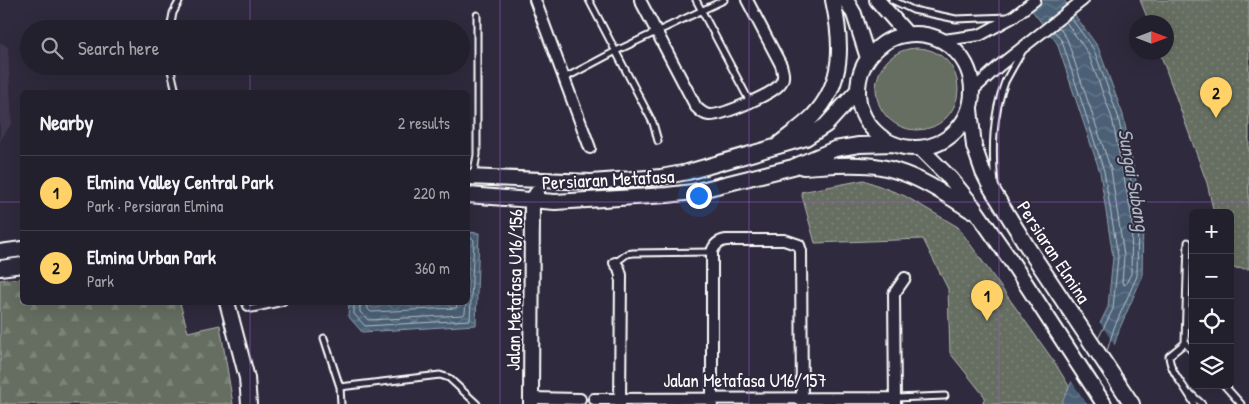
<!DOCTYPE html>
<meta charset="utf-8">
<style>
body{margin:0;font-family:"Patrick Hand",sans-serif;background:#2b2836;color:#f1f3f6}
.controls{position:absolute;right:15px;bottom:15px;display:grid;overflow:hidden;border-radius:8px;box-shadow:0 5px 20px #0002}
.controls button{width:45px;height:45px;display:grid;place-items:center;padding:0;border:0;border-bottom:1px solid #403e4a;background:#23202e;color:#f1f3f6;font:25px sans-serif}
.compass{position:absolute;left:1129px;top:15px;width:45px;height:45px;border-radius:50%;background:#23202e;box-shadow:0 5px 20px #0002;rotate:90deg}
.you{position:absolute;left:698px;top:195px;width:18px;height:18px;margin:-12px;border:4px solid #fff;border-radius:50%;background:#1a73e8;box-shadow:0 0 0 8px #1a73e833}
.badge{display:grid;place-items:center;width:32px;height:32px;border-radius:50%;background:#ffd166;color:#111;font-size:16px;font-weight:700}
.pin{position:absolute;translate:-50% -41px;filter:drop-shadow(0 1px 2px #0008)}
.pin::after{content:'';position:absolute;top:26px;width:18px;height:15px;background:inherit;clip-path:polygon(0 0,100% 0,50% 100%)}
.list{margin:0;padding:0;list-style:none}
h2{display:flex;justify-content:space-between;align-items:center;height:65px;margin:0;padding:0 20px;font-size:21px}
h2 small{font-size:16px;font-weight:400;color:#a3a3aa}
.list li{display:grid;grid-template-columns:32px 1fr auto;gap:15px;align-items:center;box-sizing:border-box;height:75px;padding:0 20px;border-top:1px solid #403e4a}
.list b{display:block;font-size:19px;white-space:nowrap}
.list p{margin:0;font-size:16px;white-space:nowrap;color:#a3a3aa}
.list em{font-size:16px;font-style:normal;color:#a3a3aa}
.icon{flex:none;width:28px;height:28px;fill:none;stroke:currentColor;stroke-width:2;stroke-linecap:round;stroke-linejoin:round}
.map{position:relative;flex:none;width:1249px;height:404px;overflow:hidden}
.search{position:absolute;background:#23202e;box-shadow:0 5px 20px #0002;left:20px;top:20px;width:450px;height:55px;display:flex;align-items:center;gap:12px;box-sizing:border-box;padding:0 18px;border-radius:28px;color:#a3a3aa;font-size:19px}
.panel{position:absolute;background:#23202e;box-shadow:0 5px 20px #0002;left:20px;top:90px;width:450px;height:215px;border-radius:8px}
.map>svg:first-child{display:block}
</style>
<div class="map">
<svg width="1249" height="404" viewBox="0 0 1249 404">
<defs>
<pattern id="grass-dots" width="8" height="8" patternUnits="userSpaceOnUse" patternTransform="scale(1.25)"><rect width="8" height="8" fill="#656e61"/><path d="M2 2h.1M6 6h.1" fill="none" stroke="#7c8479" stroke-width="1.8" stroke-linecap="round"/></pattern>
<pattern id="forest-firs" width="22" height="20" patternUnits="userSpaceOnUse" patternTransform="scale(1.25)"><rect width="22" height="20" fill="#656e61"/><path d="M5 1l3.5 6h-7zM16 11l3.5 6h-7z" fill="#7c8479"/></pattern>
<pattern id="water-waves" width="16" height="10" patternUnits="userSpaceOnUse" patternTransform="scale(1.25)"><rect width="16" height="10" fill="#4b6176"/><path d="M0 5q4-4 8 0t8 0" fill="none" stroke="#66798b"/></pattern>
</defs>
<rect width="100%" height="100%" fill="#2f2a3d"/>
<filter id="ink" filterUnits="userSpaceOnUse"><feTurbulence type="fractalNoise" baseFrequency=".02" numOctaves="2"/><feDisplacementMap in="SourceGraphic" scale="10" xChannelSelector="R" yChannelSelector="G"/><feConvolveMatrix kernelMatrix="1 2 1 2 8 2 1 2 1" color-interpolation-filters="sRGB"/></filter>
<g filter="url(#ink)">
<path fill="#40394f" d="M0,42L8,47L12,123L0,141Z"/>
<path fill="url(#grass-dots)" stroke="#b2b6b0" d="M1140,0H1249V269L1230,268V213H1214L1207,183L1160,53L1166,52V22H1149Z
M864,180L905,196L958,227L1053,360L1080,404H982L985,397L950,353L948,289L923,239L815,243L801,192Z"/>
<path fill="url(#forest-firs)" stroke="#b2b6b0" d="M22,278V302L180,303L188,332L220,325L233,404H0V280Z"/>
<path fill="#656e61" stroke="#b2b6b0" d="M876 89a41 41 0 1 1 82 0a41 41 0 1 1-82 0Z"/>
<path fill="url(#water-waves)" stroke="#93a0ad" d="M1024,0H1064L1098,47L1123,115L1143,217L1142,277L1119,330L1095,404H1061L1108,307L1113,257L1100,172L1057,43Z
M468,232L479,233L476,325L362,332L348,316L349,303L468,302Z"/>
<path fill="#2f2a3d" d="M1099,321L1116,347L1097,404H1087L1070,379Z"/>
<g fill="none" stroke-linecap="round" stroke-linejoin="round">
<path stroke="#b7c0c8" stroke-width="1" d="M1071,18L1094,50L1118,116L1138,218L1137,276L1114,328L1107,351
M1059,27L1067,39L1111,170L1124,256L1122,283L1125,285L1131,274L1132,218L1112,118L1088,53L1066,22
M1054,31L1062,41L1104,171L1118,256L1113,309L1098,339
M354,302V314L365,326L470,320L474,240L472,238L468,237
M360,302V312L368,320L463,315L465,313L466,302
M367,302L368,309L371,312L456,308L458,302"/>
<defs>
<path id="lane" d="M589,0L653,123L658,141
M696,0L750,102
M892,0L913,10L956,19L1008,17
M170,29L173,13L180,0
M170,66L176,92
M565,78L616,51L724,0
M473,177L477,155V15
M995,185C992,150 992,116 1005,82C1010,72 1016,62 1022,52
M1188,242L1185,343L1169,356C1170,373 1187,388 1194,404
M615,263L627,254L633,253L712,252
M245,302L247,307L252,309L283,302
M324,338L340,387L341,404
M1185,343L1193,352
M1224,385L1241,404
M340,387L440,375L449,378L477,404
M1191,394L1202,404
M895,398L945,396"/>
<path id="street" d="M535,0L590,148
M640,0L696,107C700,111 703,114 709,115C722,116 773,94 780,84C785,78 783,72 781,65L747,0
M944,40L980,35L1013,17L1035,0
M973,90L999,66L1083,0
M615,263L619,268L621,275L620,404
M531,398L580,399
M594,399L895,398
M895,403L894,294L905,278
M712,404V252C714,245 719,241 726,240H784L799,245L801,251L802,404"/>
<path id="secondary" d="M846,0L854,14L868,58
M877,0L906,33
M858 91a57 57 0 1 1 114 0a57 57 0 1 1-114 0Z
M970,109L974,146L983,172L991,188L1030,251L1132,404
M780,143C791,134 803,126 813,116C845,82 842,42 833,0
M920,148L950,178L972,205L1011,261L1104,404
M803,167C822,166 841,164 861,165C901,165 938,189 970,210
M468,177L591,182L661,177L688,172L806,138L826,125L858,90
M468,195L555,202L667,195L693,192L793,167L835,149L859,145L894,144
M0,252L22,249
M0,268L22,265
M227,302L247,378L249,404
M531,404L532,201L537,193"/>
</defs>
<use href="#lane" stroke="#fff" stroke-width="9"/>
<use href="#street" stroke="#fff" stroke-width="14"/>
<use href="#secondary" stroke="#fff" stroke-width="18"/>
<use href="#lane" stroke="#2f2a3d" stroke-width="5"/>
<use href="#street" stroke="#2f2a3d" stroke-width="10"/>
<use href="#secondary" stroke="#2f2a3d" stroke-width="14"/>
</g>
</g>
<path fill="none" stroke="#9c61cf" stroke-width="1" stroke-opacity="0.55" d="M250,0V29M500,0V404M749,0V404M999,0V404M250,66V92M0,202H22M468,202H1249M250,302V404"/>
<g text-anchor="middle" stroke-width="4" stroke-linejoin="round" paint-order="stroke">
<g font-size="19" fill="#fff" stroke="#2f2a3d">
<text transform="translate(608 179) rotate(-3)" y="7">Persiaran Metafasa</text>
<text transform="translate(1054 252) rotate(57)" y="7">Persiaran Elmina</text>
<text transform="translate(514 290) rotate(-89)" y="7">Jalan Metafasa U16/156</text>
<text x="745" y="387">Jalan Metafasa U16/157</text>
</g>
<g font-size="20" font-style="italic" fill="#aeb8c1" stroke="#2f2a3d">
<text transform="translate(1134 180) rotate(80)" y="7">Sungai Subang</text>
</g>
</g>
</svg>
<div class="controls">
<button>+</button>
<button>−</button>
<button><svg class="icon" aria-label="locate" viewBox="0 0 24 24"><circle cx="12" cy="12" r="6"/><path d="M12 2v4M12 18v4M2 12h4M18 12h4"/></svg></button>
<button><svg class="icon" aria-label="layers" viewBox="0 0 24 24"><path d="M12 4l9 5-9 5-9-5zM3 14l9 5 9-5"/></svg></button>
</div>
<svg class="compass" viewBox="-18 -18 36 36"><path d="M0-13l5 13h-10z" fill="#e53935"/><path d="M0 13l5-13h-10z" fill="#a3a3aa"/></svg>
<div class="you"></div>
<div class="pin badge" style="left:987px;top:321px">1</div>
<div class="pin badge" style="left:1216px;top:118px">2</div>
<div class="search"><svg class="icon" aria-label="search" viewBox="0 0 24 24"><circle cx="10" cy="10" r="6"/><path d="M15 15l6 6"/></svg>Search here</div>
<section class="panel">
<h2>Nearby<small>2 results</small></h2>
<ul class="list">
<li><span class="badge">1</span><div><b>Elmina Valley Central Park</b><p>Park · Persiaran Elmina</p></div><em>220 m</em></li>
<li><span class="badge">2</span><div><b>Elmina Urban Park</b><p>Park</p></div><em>360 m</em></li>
</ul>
</section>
</div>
